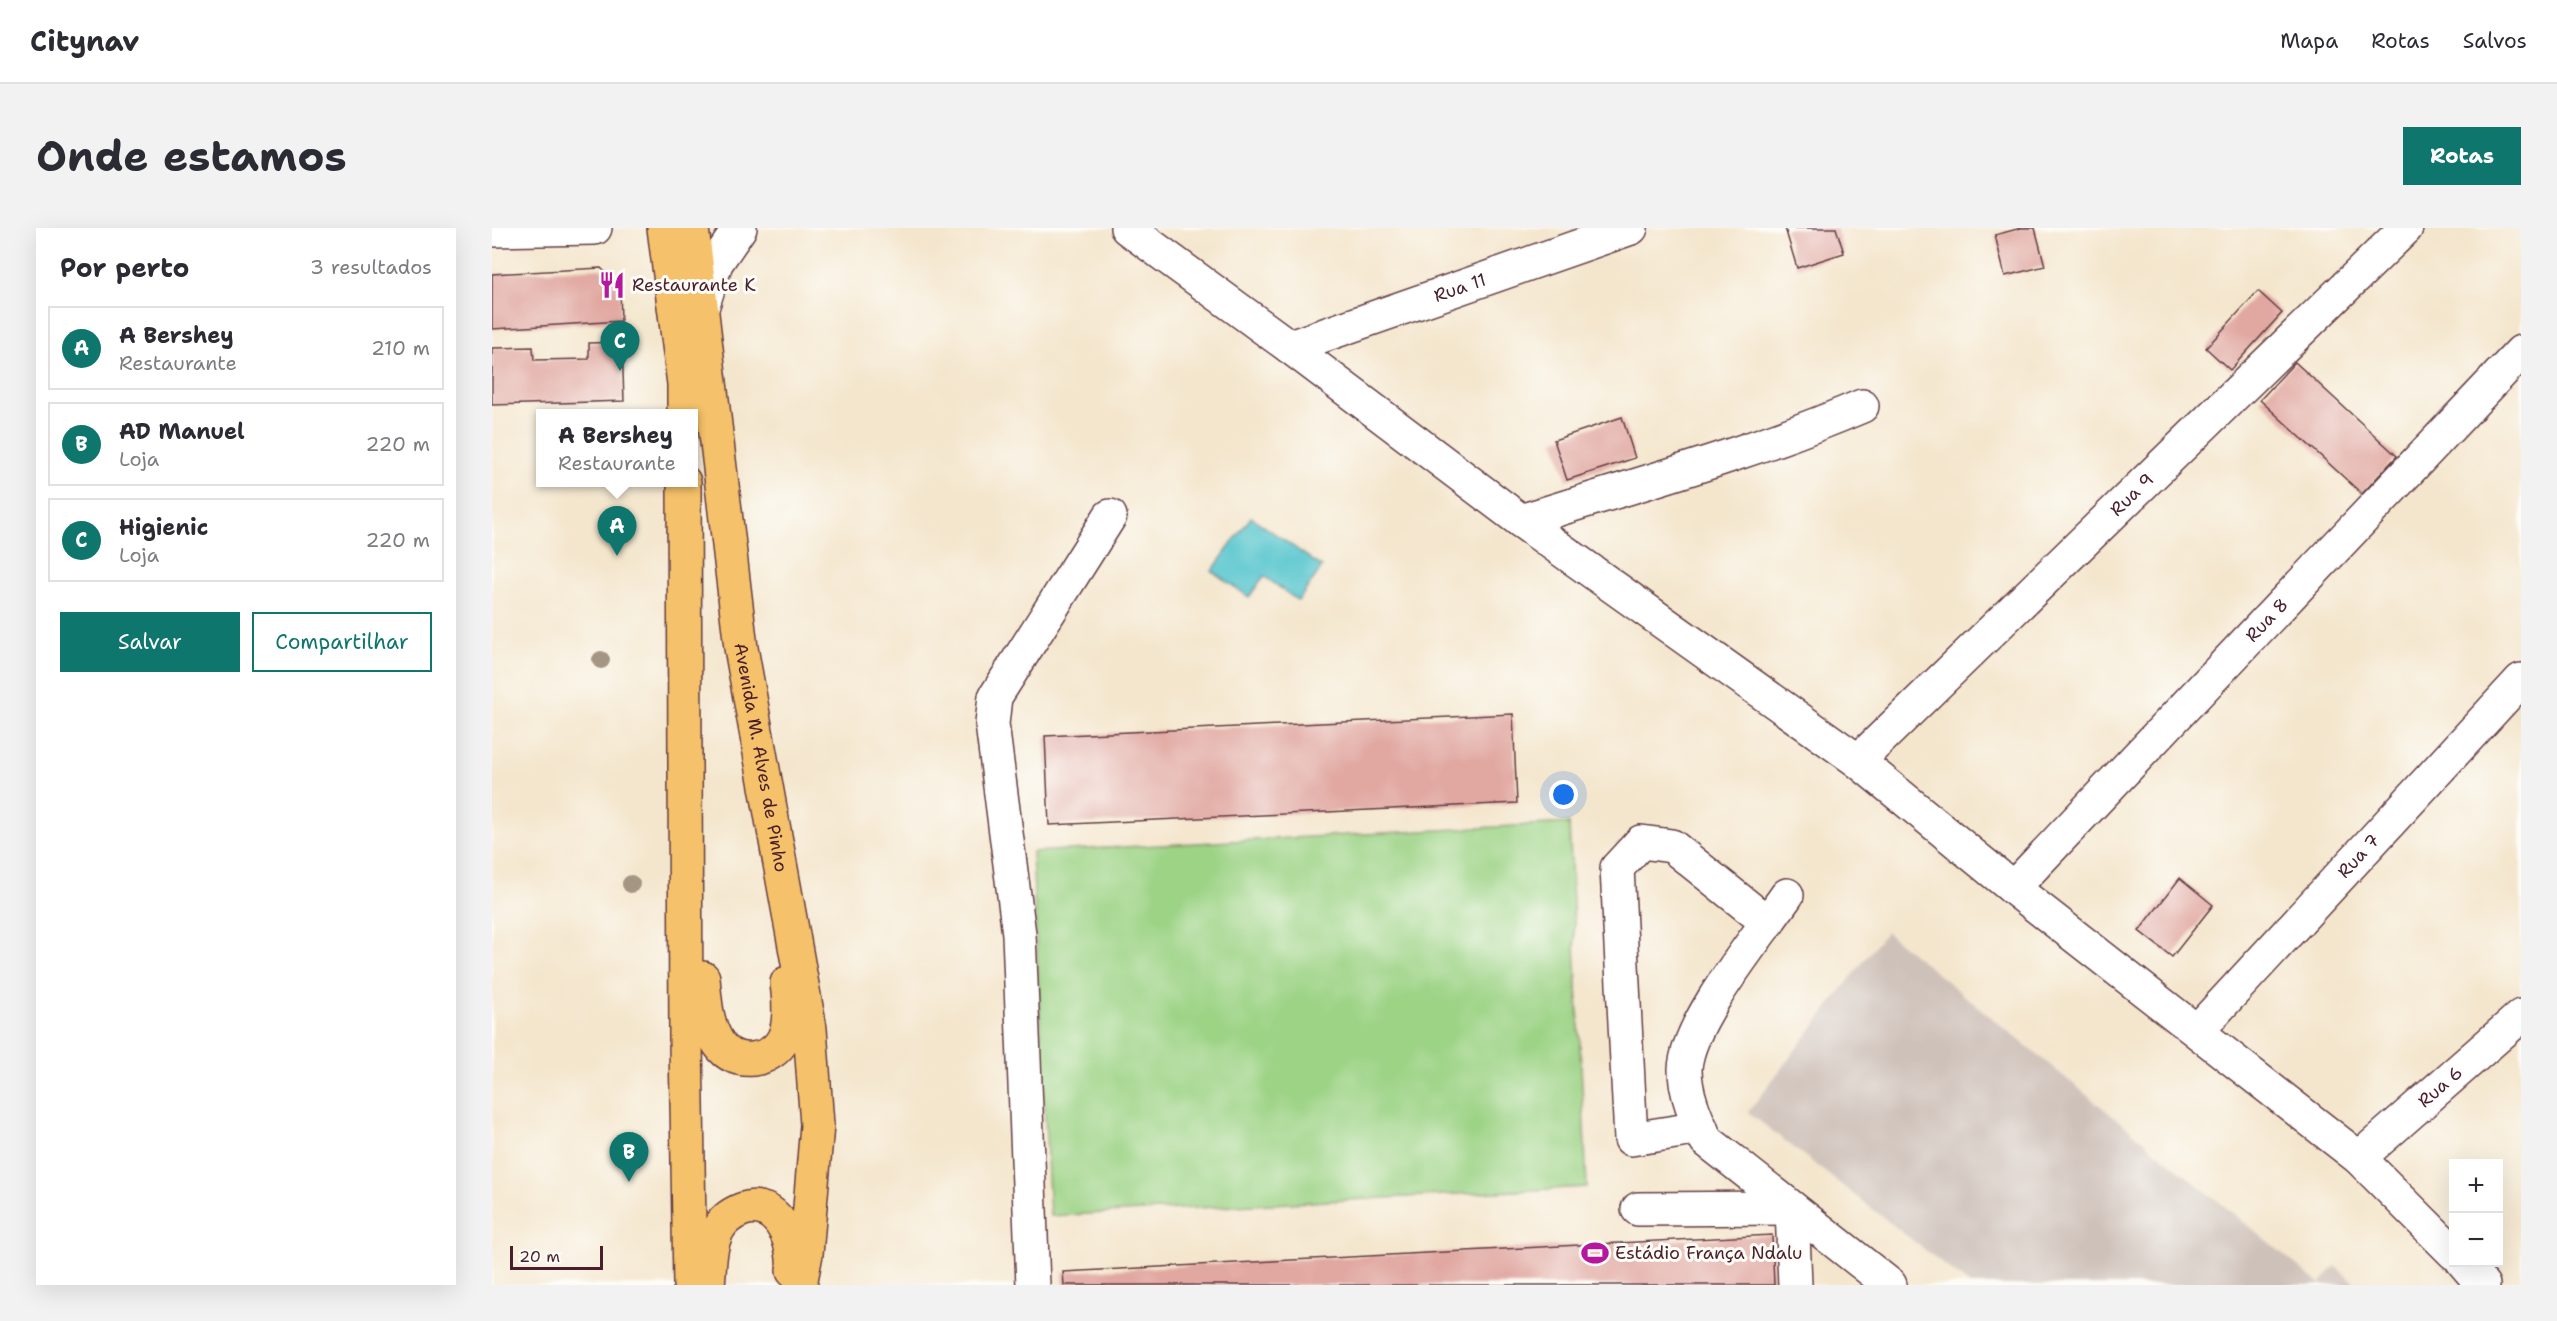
<!DOCTYPE html>
<html lang="pt">
<meta charset="utf-8">
<style>
body{margin:0;font-family:"Shantell Sans",sans-serif;background:#f2f2f3;color:#2b2b33}
.controls{position:absolute;right:18px;bottom:18px;display:grid;overflow:hidden;border-radius:0px;box-shadow:0 6px 24px #0002}
.controls button{width:54px;height:54px;display:grid;place-items:center;padding:0;border:0;border-bottom:2px solid #e1e1e2;background:#fff;color:#2b2b33;font:30px sans-serif}
.scale{position:absolute;left:18px;bottom:15px;width:93px;box-sizing:border-box;padding-left:6px;border:3px solid #4a1f2b;border-top:0;font-size:16px;line-height:21px;white-space:nowrap;color:#4a1f2b;-webkit-text-stroke:4px #fdfcf7;paint-order:stroke}
.you{position:absolute;left:1072px;top:567px;width:21px;height:21px;margin:-15px;border:4px solid #fff;border-radius:50%;background:#1a73e8;box-shadow:0 0 0 9px #1a73e833}
.badge{display:grid;place-items:center;width:39px;height:39px;border-radius:50%;background:#0f766e;color:#fff;font-size:20px;font-weight:700}
.pin{position:absolute;translate:-50% -50px;filter:drop-shadow(0 2px 3px #0008)}
.pin::after{content:'';position:absolute;top:32px;width:21px;height:18px;background:inherit;clip-path:polygon(0 0,100% 0,50% 100%)}
.popup{position:absolute;left:44px;top:181px;width:162px;height:78px;box-sizing:border-box;display:grid;place-content:center;border-radius:0px;background:#fff;filter:drop-shadow(0 2px 4px #0005);font-size:20px;white-space:nowrap;color:#7c7c81}
.popup b{font-size:22px;color:#2b2b33}
.popup::after{content:'';position:absolute;left:50%;top:100%;margin-left:-12px;border:12px solid transparent;border-top-color:#fff}
.list{margin:0;padding:0;list-style:none}
h2{display:flex;justify-content:space-between;align-items:center;height:78px;margin:0;padding:0 24px;font-size:26px}
h2 small{font-size:20px;font-weight:400;color:#7c7c81}
.list li{display:grid;grid-template-columns:39px 1fr auto;gap:18px;align-items:center;box-sizing:border-box;height:84px;margin:0 12px 12px;padding:0 12px;border:2px solid #e1e1e2;border-radius:0px}
.list b{display:block;font-size:22px;white-space:nowrap}
.list p{margin:0;font-size:20px;white-space:nowrap;color:#7c7c81}
.list em{font-size:20px;font-style:normal;color:#7c7c81}
.actions{display:flex;gap:12px;padding:18px 24px}
.actions a{flex:1;padding:14px 0;border:2px solid #0f766e;border-radius:0px;text-align:center;font-size:21px;color:#0f766e}
.actions .main{background:#0f766e;color:#fff}
.map{position:relative;flex:none;width:2029px;height:1057px;overflow:hidden;border-radius:0px}
header{display:flex;align-items:center;gap:36px;box-sizing:border-box;height:84px;padding:0 30px;background:#fff;border-bottom:2px solid #e1e1e2}
header strong{font-size:28px}
nav{display:flex;gap:33px;margin-inline-start:auto;font-size:21px}
.intro{display:flex;align-items:center;justify-content:space-between;box-sizing:border-box;height:144px;padding:0 36px}
h1{margin:0;font-size:42px}
.button{padding:15px 27px;border-radius:0px;background:#0f766e;color:#fff;font-size:21px;font-weight:700}
main{display:flex;gap:36px;padding:0 36px}
aside{flex:1;background:#fff;border-radius:0px;box-shadow:0 6px 24px #0002}
.map>svg:first-child{display:block}
</style>
<header>
<strong>Citynav</strong>
<nav><a>Mapa</a><a>Rotas</a><a>Salvos</a></nav>
</header>
<div class="intro"><h1>Onde estamos</h1><a class="button">Rotas</a></div>
<main>
<aside>
<h2>Por perto<small>3 resultados</small></h2>
<ul class="list">
<li><span class="badge">A</span><div><b>A Bershey</b><p>Restaurante</p></div><em>210 m</em></li>
<li><span class="badge">B</span><div><b>AD Manuel</b><p>Loja</p></div><em>220 m</em></li>
<li><span class="badge">C</span><div><b>Higienic</b><p>Loja</p></div><em>220 m</em></li>
</ul>
<div class="actions"><a class="main">Salvar</a><a>Compartilhar</a></div>
</aside>
<div class="map">
<svg width="2029" height="1057" viewBox="0 0 2029 1057">
<rect width="100%" height="100%" fill="#fdfcf7"/>
<filter id="ink" filterUnits="userSpaceOnUse"><feTurbulence type="fractalNoise" baseFrequency=".0167" numOctaves="2"/><feDisplacementMap in="SourceGraphic" scale="12" xChannelSelector="R" yChannelSelector="G"/><feConvolveMatrix kernelMatrix="1 2 1 2 8 2 1 2 1" color-interpolation-filters="sRGB"/></filter>
<filter id="wash" filterUnits="userSpaceOnUse"><feTurbulence type="fractalNoise" baseFrequency=".008" numOctaves="4" result="noise"/><feDisplacementMap in="SourceGraphic" scale="24" xChannelSelector="R" yChannelSelector="G"/><feGaussianBlur stdDeviation="1.35" result="paint"/><feColorMatrix in="noise" values="0 0 0 0 0 0 0 0 0 0 0 0 0 0 0 0 0 1.4 0 .05"/><feComposite in="paint" operator="in"/></filter>
<g filter="url(#wash)">
<rect width="100%" height="100%" fill="#f4e6cd"/>
<path fill="#cec1b9" d="M1394,704L1828,1056L1843,1038L1866,1057H1478L1256,884Z"/>
<path fill="#9cd385" stroke="#737958" stroke-width="1.5" d="M1077,595L1095,959L558,988L540,624Z"/>
<path fill="#59c6ce" stroke="#52727c" stroke-width="1.5" d="M759,289L830,339L806,373L772,348L757,369L720,343Z"/>
<g id="blocks">
<path fill="#e1a7a1" d="M1293,0H1344L1352,25L1305,40Z
M1529,0H1543L1553,38L1513,48L1503,7Z
M109,40L128,59L129,93L0,101V46Z
M1766,63L1790,85L1738,142L1714,120Z
M130,114L132,173L0,177V120L41,119L42,132L97,131V115Z
M1803,134L1905,228L1870,266L1768,172Z
M1130,189L1143,230L1075,252L1062,212Z
M1021,486L1025,575L557,597L553,508Z
M1688,650L1721,677L1680,729L1647,703Z
M1280,1007L1282,1057H572L571,1044Z"/>
</g>
</g>
<g filter="url(#ink)">
<use href="#blocks" fill-opacity="0" stroke="#643d43" stroke-width="1.5"/>
<g fill="none" stroke-linecap="round" stroke-linejoin="round">
<defs>
<g id="minor">
<path d="M635,0L798,119L1029,293L1366,533L1521,660L1867,930L1962,1025"/>
<path d="M0,2L103,0"/>
<path d="M210,80L224,35L248,0"/>
<path id="s1" d="M798,119L1139,0"/>
<path d="M1029,293C1143,257 1260,225 1370,178"/>
<path id="s2" d="M1366,533L1914,0"/>
<path id="s3" d="M1521,660L2029,124"/>
<path d="M1295,667C1267,708 1195,794 1193,841C1193,866 1204,890 1214,912L1398,1057"/>
<path id="s4" d="M1705,803L2029,452"/>
<path d="M1209,900L1139,911L1125,640L1149,614L1180,618L1276,695"/>
<path id="s5" d="M1867,930L2029,788"/>
<path d="M1300,980L1303,1057"/>
<path d="M1146,981L1300,980"/>
<path d="M1971,1034L1991,1057"/>
<path d="M541,1057L527,706L500,496L503,469L618,288"/>
</g>
<g id="major">
<path d="M172,0L192,156V186"/>
<path id="s6" d="M200,0L249,420L318,801L325,897L314,1026L308,1057"/>
<path d="M192,254L194,814L198,1057"/>
<path d="M211,750C213,772 214,797 227,816C243,840 280,834 292,810C299,795 297,771 295,755"/>
<path d="M216,1057C218,1038 217,1020 225,1003C230,993 239,986 249,982C285,968 304,1014 301,1043"/>
</g>
</defs>
<use href="#minor" stroke="#643d43" stroke-width="36"/>
<use href="#major" stroke="#643d43" stroke-width="36"/>
<use href="#minor" stroke="#fff" stroke-width="33"/>
<use href="#major" stroke="#f5c16b" stroke-width="33"/>
</g>
<g fill="#a49683">
<circle cx="109" cy="432" r="9"/>
<circle cx="139" cy="656" r="9"/>
</g>
</g>
<defs>
<symbol id="restaurant-bare" viewBox="-9 -9 18 18"><path d="M-5-6h1v4h1v-4h1v4h1v-4h1v5L-1.5 .5V6h-2V.5L-5-1ZM5-6V6H3V1.5H1.5Q1.5-4 5-6Z" fill="#b5179e" stroke="#fdfcf7" stroke-width="2.5" paint-order="stroke"/></symbol>
<symbol id="stadium-bare" viewBox="-9 -9 18 18"><path d="M0-5a6.5 5 0 1 0 0 10a6.5 5 0 1 0 0-10ZM-3.5-1.8h7v3.6h-7Z" fill="#b5179e" stroke="#fdfcf7" stroke-width="2.5" paint-order="stroke"/></symbol>
</defs>
<g fill-rule="evenodd">
<use href="#restaurant-bare" x="101" y="38" width="38" height="38"/>
<use href="#stadium-bare" x="1084" y="1006" width="38" height="38"/>
</g>
<g text-anchor="middle" stroke-width="6" stroke-linejoin="round" paint-order="stroke">
<g font-size="18" fill="#4a1f2b" stroke="#fdfcf7" text-anchor="start">
<text x="140" y="63">Restaurante K</text>
<text x="1123" y="1031">Estádio França Ndalu</text>
</g>
<g font-size="18" fill="#4a1f2b" stroke="#fdfcf7">
<text dy="6" stroke="none"><textPath href="#s1" startOffset="180">Rua 11</textPath></text>
<text dy="6" stroke="none"><textPath href="#s2" startOffset="382">Rua 9</textPath></text>
<text dy="6" stroke="none"><textPath href="#s3" startOffset="369">Rua 8</textPath></text>
<text dy="6" stroke="none"><textPath href="#s6" startOffset="534">Avenida M. Alves de Pinho</textPath></text>
<text dy="6" stroke="none"><textPath href="#s4" startOffset="238">Rua 7</textPath></text>
<text dy="6" stroke="none"><textPath href="#s5" startOffset="108">Rua 6</textPath></text>
</g>
</g>
</svg>
<div class="controls">
<button>+</button>
<button>−</button>
</div>
<div class="scale">20 m</div>
<div class="you"></div>
<div class="pin badge" style="left:125px;top:328px">A</div>
<div class="popup"><b>A Bershey</b>Restaurante</div>
<div class="pin badge" style="left:137px;top:954px">B</div>
<div class="pin badge" style="left:128px;top:143px">C</div>
</div>
</main>
